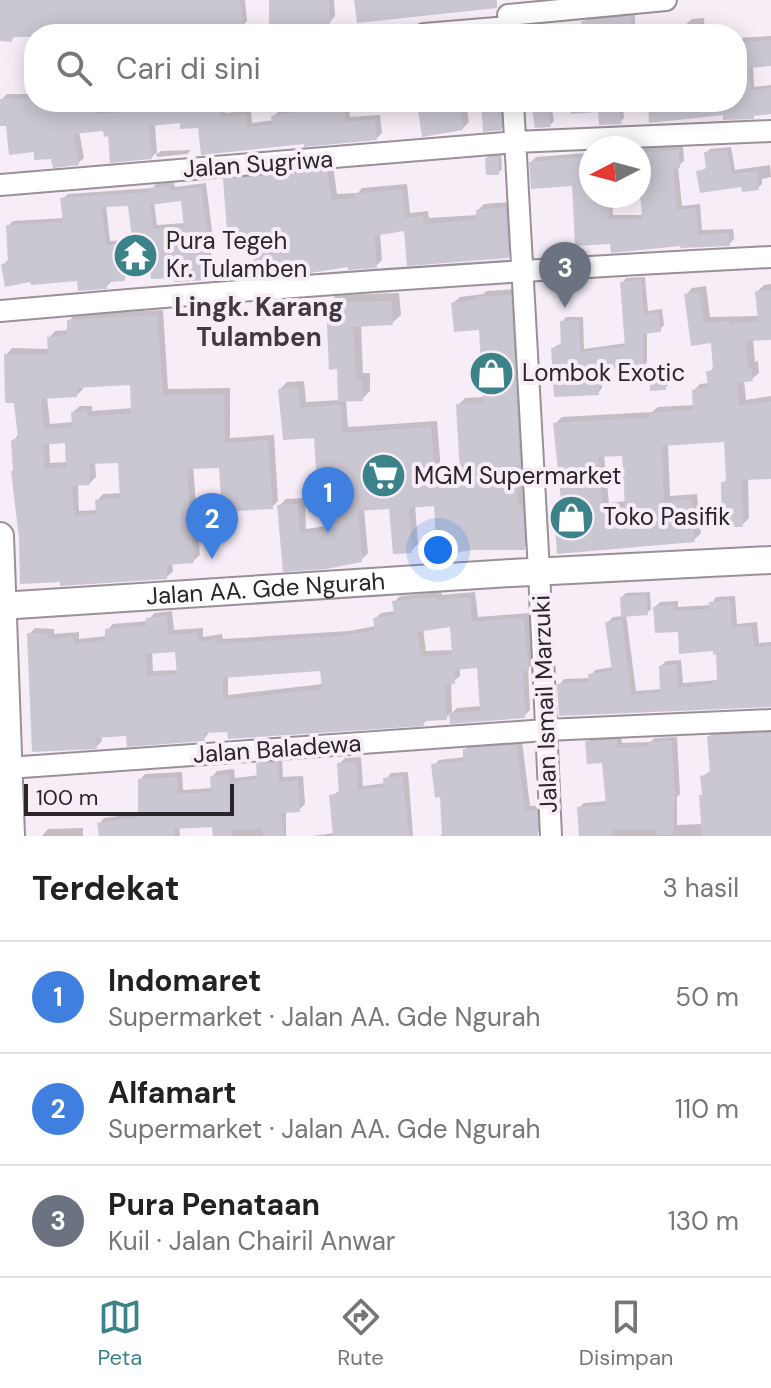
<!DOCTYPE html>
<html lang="id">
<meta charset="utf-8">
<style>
body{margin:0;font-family:"DM Sans",sans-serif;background:#f6f6f6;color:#222}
.compass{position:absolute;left:579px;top:136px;width:72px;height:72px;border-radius:50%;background:#fff;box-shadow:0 4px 20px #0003;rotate:264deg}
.scale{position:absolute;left:24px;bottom:20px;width:210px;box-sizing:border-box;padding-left:8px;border:4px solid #292528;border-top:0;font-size:22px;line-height:28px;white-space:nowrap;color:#292528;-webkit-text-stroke:6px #f6edf6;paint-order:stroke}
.you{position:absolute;left:438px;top:550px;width:28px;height:28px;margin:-20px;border:6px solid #fff;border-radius:50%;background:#1a73e8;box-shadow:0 0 0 12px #1a73e833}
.badge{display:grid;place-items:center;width:52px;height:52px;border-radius:50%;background:#3b828b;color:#fff;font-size:26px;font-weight:700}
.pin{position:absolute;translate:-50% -66px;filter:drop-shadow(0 2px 4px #0008)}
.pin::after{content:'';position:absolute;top:42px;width:28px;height:24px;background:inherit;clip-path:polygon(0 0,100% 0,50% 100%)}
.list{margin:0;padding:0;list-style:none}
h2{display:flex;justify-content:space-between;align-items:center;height:104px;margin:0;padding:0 32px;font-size:34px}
h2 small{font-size:26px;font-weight:400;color:#767676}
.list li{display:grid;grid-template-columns:52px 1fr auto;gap:24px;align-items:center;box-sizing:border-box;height:112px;padding:0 32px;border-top:2px solid #e0e0e0}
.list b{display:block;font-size:30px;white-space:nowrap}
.list p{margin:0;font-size:26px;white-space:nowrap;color:#767676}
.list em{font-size:26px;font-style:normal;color:#767676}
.icon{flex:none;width:44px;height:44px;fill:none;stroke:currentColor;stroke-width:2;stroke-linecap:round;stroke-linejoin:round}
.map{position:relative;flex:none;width:771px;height:836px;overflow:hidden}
.search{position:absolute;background:#fff;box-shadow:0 4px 20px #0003;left:24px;right:24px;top:24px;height:88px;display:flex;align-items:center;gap:20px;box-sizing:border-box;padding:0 28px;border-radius:32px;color:#767676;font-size:30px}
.sheet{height:440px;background:#fff}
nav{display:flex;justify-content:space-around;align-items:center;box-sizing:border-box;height:112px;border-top:2px solid #e0e0e0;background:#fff;font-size:22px;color:#767676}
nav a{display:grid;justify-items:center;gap:4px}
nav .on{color:#3b828b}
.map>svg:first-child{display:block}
</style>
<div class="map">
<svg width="771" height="836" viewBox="0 0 771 836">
<rect width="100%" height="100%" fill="#f6edf6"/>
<path fill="#0003" fill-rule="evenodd" d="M0,0H245L247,21L242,26L203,30L204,34H34L16,35L11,40L0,39Z
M271,0H334L335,16L329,23Z
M635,13V34H584V22L588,18Z
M704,18L705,34H688L687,23L692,19Z
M542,29H554V34H538Z
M771,36V64L753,66L754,87L771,85V112L757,113L753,117L650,102H737V38Z
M32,60H34V102H102V109L151,105L150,102H201V107L224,106L225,113L251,110L252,123L274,120L273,117L279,111L304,107V102H349L350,117L380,115L382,133L376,139L200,126L181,121L155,124L157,154L161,151L191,150L187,154L157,157L156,153L152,157L105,128L79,131L84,158L78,163L36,150L1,100L7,94H28L26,66Z
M442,102H466L469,122L462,129L436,108Z
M483,102H503L504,125L501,128Z
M533,102H551L554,121L550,125Z
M573,102H623L624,118L620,122L600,110Z
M683,146L684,161L678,166L682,206L700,204L702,230L733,229L734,239L729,244L612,242L574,184L531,162L536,157L586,153L587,157H591V196H612L613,215H643L639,190V148H634Z
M731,147L735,170L770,165L771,177L762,179V184L758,188L699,172L708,167L706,153L710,149Z
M501,153L502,169L498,173L487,158L491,154Z
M333,166L337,194L358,193L362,188L407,184L410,213L428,211L429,218L478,215V210L484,204L511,202L514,250L508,256L405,228L380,233L382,260L376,266L349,265L255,240L225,180L231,174Z
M174,182L175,187L206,183L213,239L210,242L213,273L207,278L151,235L130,204L106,205L110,241L127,240L129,274L124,279L111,282L106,287L79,279L3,265L8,260V226L13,221L64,218L62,199L68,194L153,188L156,184ZM182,199L185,223L157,225L154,203Z
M645,277L648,311L662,309L664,325L660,330L647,332V362L643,367H601L602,388L598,393L553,349L557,345L563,344L562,322L566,317H583L584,349L627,343L622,283L626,278Z
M771,284V338L753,339L755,362L758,361L759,373L752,379L744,380L746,400L771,396V477L748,478L749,518L742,525L723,483L728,478L726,440L668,444L670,496L697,494L701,533L694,540L556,511L564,503L555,424L562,417L652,412L658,407L695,405L694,390L700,384L709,383V372L715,366L713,341L686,295L692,288L706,286L710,317L759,316L757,292L764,285ZM624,454L627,501L609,503L604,455Z
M517,289L526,456L521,461L525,500H528L531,541L524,548L463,549L456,555L435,504L415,505L418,544L411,551L391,507L364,509L368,553L361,560L285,570L279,506L286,499L305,498L306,529L327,526L316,435L280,389L287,382L304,381L306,402L340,400L339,367L328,304L336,295L399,293L401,315L392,323L361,325L363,373H370V391L362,399H346L348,427L437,421L441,471L462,468L458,405L465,398L485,397L481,328L453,303L460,297L483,294L486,291Z
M286,299L287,312L283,316L261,305L265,301Z
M163,310L168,389L230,388V438L274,435L278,501L272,507L221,466H193L200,555L193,561L172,562L173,571L167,577L62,584L13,441L19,434L6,355L12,348L50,349L49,338L55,331L69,330V321L75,314ZM132,383L133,408L92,411V406H80L73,412L74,422L50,424L47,397L76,396L83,389L82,386ZM67,441L68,462L50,463L49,442ZM120,461L122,493L103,494L97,501L98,510L79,511L78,484L90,483L96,477L95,462Z
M669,372V384L665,388L651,377L655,373Z
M441,592L442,595L475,592L478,617L530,613L534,663L528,668L530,710L524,716L452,722L451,712L446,718L428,719L423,724L210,731L204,739L128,734L101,736L102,741L96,747L29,634L35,628L54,629V634L79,632V639L107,636V630L113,624L148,621L154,613L172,611L174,630L203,628V637L222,634L223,639L349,631L376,626L375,619L381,613L395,611L394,602L400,596ZM451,625L454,650L426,651L423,629ZM177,649L178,670L153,671L152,651ZM479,666L482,706L457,708L452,713L451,683L460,676V667ZM322,669L323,684L228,695V675Z
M650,592L651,609L647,613L626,614L636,691L662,689L661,666L666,661L681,660L683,683L717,680L719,678L718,652L680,630L655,607L660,602L678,601V607L711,605L716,597L735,596L737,624L757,622L759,643L771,642V705L560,714L559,685L564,679L590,678L595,670L613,667L607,623L613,617L623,616L622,597L626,593Z
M771,729V836H581L579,808L584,803L608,801L604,761L587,742L592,737L621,736L622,743L650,742L655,738L677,737L680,794L677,797V825L703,824L701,796L704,792L703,776L712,770L709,737L714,731Z
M522,741L530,806L541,805L542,828L535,836H440L444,832L442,795L434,765L439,760L465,757V750L470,744Z
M361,757L363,786L386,783V779L391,773L408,772L413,836H312L334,833L331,796L341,790L339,764L345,758Z
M282,758L283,777L303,776L305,804L299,810L286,811V836H215L214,824L179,827L180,836H104L99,824L104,818L140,813V780L145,774L182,772L183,790L213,788L212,777L217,771L234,769L235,778L259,775L258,764L264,759Z
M83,828V836H42L48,829Z"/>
<path fill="#cbc7d2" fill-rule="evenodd" d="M0,0H240L243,27L219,30L218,26L182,30V34H34V37H12V42L0,41Z
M269,0H329L330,25L306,26V28H269Z
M354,0H497V8L357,23Z
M631,16V34H582L581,21Z
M771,40V66L749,68L751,90L771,88V114L754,116V119L723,120V115L649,123L648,102H737V43Z
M34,98V102H96L97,114L149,110L148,102H166V106L196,105V111H220V117L246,114L247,128L272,124L271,116L302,111V102H344L345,122L375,119L377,140L304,147V144L201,155L198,128L180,129V123L149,126L152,159L110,163L108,136L104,137L103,131L73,134L79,165L53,168L51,159L34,160V152L9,155L6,126H0V99Z
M481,102H500L502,130L483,132Z
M531,102H547L551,127L535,128Z
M571,102H619L621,124L599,125L598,112L571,114Z
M459,103L463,130L422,137L418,110Z
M679,150L680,168L673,169L677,210L696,208L698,235L729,233L730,246L680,248V246L611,253L610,244L575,246L572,186L531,189L529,162L582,157V161H591V196H608L609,219H642L639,153Z
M727,150L732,174L757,171L759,190L742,192L741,187L700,193L696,171L706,169L704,152Z
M498,156L499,175H486L485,158Z
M327,171L332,200L354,198V194L402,189L405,218L423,216L424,224L476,220V210L505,207L509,258L407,266L404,231L374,236L377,268L348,270V267L310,273H286V270L255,273L253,242L228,244L223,179Z
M169,186L170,191L201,187L209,246H206L208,280L175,282L174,278L151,279L149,237L132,239L128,206L101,207L106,245L122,244L125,281L106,282L107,289L78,291L77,281L31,285L30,282L5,287L1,264L8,263L6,225L63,222L60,198L150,192L149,188ZM181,201L184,227L153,229L150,205Z
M641,280L644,315L658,312L661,332L643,334V369H598L599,395L554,397L551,348L561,347L560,321L579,320L580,352L625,347L620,282Z
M771,290V340L746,341L748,367H751L753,381L737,383L739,406L771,401V479L742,480L743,527H722L721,482H726L724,442L662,446L664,502L691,499L695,542L557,554L554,510H562L553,423L645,418L649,416V413L693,410L692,390L708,388L706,371H713L711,343L691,346L684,294L699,292L704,323L730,321V324L758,321L755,291ZM622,456L625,506L603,509L598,457Z
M511,295L520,465H515L518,506L522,505L525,550H474L457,552V557L437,558L434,506L409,508L412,553L393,554L389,509L358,511L362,562L326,569L283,572L277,505L298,504L300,534L326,531L323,500H318L314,438L283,440L278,389L298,387L300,408L340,405L342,433L431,427L435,477L460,473L456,404L483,403L479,330L454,332L451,303L478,300L477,297Z
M392,301L393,325L353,327L356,380H362L363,401L338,402L337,369L329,370L326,303Z
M282,302L284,318L260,320L259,304Z
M157,315L163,395L224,394L225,443L268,440L273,509L222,512L219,468L187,469L194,563L167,565V579L60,586V582L20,584L19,538L11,471H13L11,440L18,439L14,403H5L4,354L48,355L47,337L67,335V320ZM130,385L131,414L87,416V411L71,412L72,427L44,429L41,399L77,397V388ZM65,443L66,467L45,469L43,445ZM118,463L120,498L95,500L96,515L74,516L72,486L90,485L89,464Z
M665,375L666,390L650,391L649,376Z
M646,595L648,615L621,617L620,597Z
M435,597L436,600L470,597L472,622L524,618L529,671H523L525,718L450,724L449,713L480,711L477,668L454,670L455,684L445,685L447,720L423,721L424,726L228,739L227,732L204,733L205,741L127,747L126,736L95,738L97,749L32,752L27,633L48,634V639L73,637L74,644L105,640V629L146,626V618L167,616L168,635L197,633L198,642L217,639V644L341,636L375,630L373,618L394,615L392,601ZM450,627L452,654L421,657L417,632ZM175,652L177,675L147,676L146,654ZM320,671L322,689L223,700V678Z
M730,600L732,628L752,626L754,647L771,646V707L559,716L557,684L589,682L588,674L612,671L605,622L622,620L631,695L660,693L659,666L677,664L678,688L713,684V681H717L716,654L713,655V651L679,654L678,632L655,633L653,607L673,605L674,611L709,609V602Z
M771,733V836H702L699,795H702L700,776L710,774L707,736Z
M617,740V748L648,747V742L672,741L675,801H673V835H657V829L612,830L613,836H579L577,807L606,805L602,763L587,764L585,741Z
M517,745L525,810H537L538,836H442L440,797L435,798L431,764L463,761V749Z
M278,762L279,782L298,780L300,812L281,813L284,836H263L262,828L232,830V836H213L212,827L174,829L175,836H99L97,823L138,817V779L177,777L178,794L211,792L210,776L229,774L230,783L257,779L256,764Z
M356,762L358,790L384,787L383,778L403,776L409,836H333L329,795L339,794L337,763Z"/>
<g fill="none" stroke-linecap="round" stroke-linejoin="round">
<defs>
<path id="minor" d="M508,15L666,0
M424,34L509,27
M513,102L539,571L551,836
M0,185L515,142L771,131
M0,311C257,288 513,270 771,257
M8,768L546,730L771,720"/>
<g id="major">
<path d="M0,536L11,836"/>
<path id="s1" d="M0,606L511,573L771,560"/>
</g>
</defs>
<use href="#minor" stroke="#999099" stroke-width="24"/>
<use href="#major" stroke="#999099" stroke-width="30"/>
<use href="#minor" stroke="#fff" stroke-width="20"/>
<use href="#major" stroke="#fff" stroke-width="26"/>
</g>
<defs>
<symbol id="temple-disc" viewBox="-11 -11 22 22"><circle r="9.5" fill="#3b828b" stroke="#f6edf6"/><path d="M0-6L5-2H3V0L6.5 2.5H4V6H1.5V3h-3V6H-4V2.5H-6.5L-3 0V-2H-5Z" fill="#fff"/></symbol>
<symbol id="shop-disc" viewBox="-11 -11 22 22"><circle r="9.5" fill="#3b828b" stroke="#f6edf6"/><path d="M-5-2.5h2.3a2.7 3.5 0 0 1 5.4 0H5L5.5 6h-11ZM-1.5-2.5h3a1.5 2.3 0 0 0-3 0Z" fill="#fff"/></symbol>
<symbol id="supermarket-disc" viewBox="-11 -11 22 22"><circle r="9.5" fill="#3b828b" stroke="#f6edf6"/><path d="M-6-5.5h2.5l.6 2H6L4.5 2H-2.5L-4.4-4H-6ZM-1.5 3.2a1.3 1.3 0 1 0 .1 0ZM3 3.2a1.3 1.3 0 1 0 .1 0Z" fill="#fff"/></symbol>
</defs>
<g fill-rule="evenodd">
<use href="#temple-disc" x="110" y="230" width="51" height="51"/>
<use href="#shop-disc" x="466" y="348" width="51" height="51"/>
<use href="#supermarket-disc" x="358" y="450" width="51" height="51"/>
<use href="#shop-disc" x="546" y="492" width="51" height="51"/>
</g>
<g text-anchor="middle" stroke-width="8" stroke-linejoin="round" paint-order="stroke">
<g font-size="24" fill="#292528" stroke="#f6edf6">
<text transform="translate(258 164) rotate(-4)" y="8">Jalan Sugriwa</text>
<text dy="8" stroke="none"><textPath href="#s1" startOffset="266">Jalan AA. Gde Ngurah</textPath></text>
<text transform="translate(545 704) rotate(-92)" y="8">Jalan Ismail Marzuki</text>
<text transform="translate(277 749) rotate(-4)" y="8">Jalan Baladewa</text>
</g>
<g font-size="24" fill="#292528" stroke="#f6edf6" text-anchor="start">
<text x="166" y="249">Pura Tegeh<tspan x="166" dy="28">Kr. Tulamben</tspan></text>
<text x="522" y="381">Lombok Exotic</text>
<text x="414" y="484">MGM Supermarket</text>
<text x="603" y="525">Toko Pasifik</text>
</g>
<g font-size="26" font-weight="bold" fill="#413940" stroke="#f6edf6">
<text x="259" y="316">Lingk. Karang<tspan x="259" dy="30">Tulamben</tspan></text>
</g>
</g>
</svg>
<svg class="compass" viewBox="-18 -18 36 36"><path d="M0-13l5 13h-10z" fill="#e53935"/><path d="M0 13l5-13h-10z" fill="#767676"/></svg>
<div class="scale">100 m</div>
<div class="you"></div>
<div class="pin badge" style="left:328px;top:533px;background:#3f7fe0">1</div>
<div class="pin badge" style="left:212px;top:559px;background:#3f7fe0">2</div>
<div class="pin badge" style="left:565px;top:308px;background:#6b7280">3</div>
<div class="search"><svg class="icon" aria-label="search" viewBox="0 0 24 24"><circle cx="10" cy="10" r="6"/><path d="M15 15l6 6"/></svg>Cari di sini</div>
</div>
<section class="sheet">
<h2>Terdekat<small>3 hasil</small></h2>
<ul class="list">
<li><span class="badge" style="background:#3f7fe0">1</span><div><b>Indomaret</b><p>Supermarket · Jalan AA. Gde Ngurah</p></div><em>50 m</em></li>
<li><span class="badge" style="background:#3f7fe0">2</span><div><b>Alfamart</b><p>Supermarket · Jalan AA. Gde Ngurah</p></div><em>110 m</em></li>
<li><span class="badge" style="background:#6b7280">3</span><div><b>Pura Penataan</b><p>Kuil · Jalan Chairil Anwar</p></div><em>130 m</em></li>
</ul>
</section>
<nav>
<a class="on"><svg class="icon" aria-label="map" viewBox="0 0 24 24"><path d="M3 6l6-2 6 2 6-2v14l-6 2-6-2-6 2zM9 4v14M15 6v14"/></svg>Peta</a>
<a><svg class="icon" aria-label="directions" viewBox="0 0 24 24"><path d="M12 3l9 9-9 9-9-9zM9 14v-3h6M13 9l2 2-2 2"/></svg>Rute</a>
<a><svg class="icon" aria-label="saved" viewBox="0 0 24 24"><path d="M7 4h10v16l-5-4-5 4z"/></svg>Disimpan</a>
</nav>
